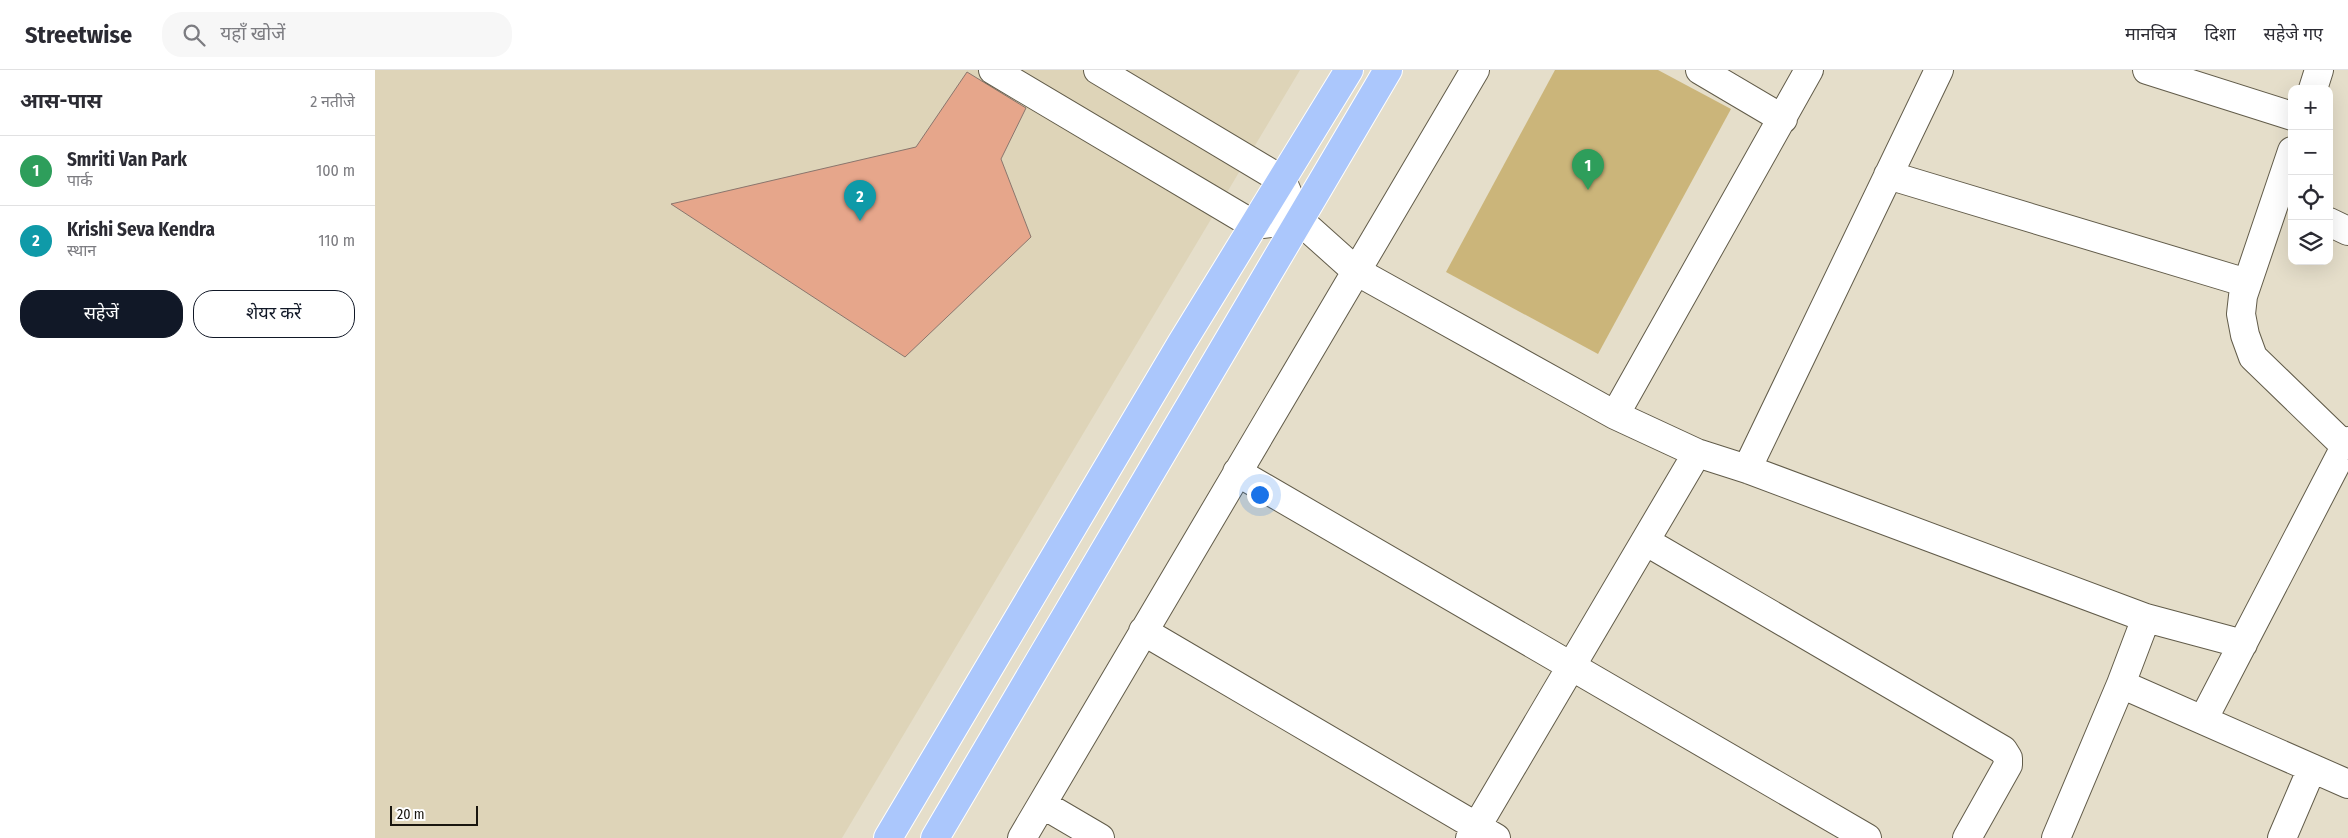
<!DOCTYPE html>
<html lang="hi">
<meta charset="utf-8">
<style>
body{margin:0;font-family:"Fira Sans Condensed","Noto Sans Devanagari",sans-serif;background:#f7f7f7;color:#2b2b33}
.controls{position:absolute;right:15px;top:15px;display:grid;overflow:hidden;border-radius:10px;box-shadow:0 5px 20px #0002}
.controls button{width:45px;height:45px;display:grid;place-items:center;padding:0;border:0;border-bottom:1px solid #e1e1e2;background:#fff;color:#2b2b33;font:25px sans-serif}
.scale{position:absolute;left:15px;bottom:12px;width:88px;box-sizing:border-box;padding-left:5px;border:2px solid #19160f;border-top:0;font-size:14px;line-height:18px;white-space:nowrap;color:#19160f;-webkit-text-stroke:4px #fff;paint-order:stroke}
.you{position:absolute;left:884px;top:424px;width:18px;height:18px;margin:-12px;border:4px solid #fff;border-radius:50%;background:#1a73e8;box-shadow:0 0 0 8px #1a73e833}
.badge{display:grid;place-items:center;width:32px;height:32px;border-radius:50%;background:#111827;color:#fff;font-size:16px;font-weight:700}
.pin{position:absolute;translate:-50% -41px;filter:drop-shadow(0 1px 2px #0008)}
.pin::after{content:'';position:absolute;top:26px;width:18px;height:15px;background:inherit;clip-path:polygon(0 0,100% 0,50% 100%)}
.list{margin:0;padding:0;list-style:none}
h2{display:flex;justify-content:space-between;align-items:center;height:65px;margin:0;padding:0 20px;font-size:21px}
h2 small{font-size:16px;font-weight:400;color:#7c7c81}
.list li{display:grid;grid-template-columns:32px 1fr auto;gap:15px;align-items:center;box-sizing:border-box;height:70px;padding:0 20px;border-top:1px solid #e1e1e2}
.list b{display:block;font-size:19px;white-space:nowrap}
.list p{margin:0;font-size:16px;white-space:nowrap;color:#7c7c81}
.list em{font-size:16px;font-style:normal;color:#7c7c81}
.actions{display:flex;gap:10px;padding:15px 20px}
.actions a{flex:1;padding:11px 0;border:1px solid #111827;border-radius:20px;text-align:center;font-size:18px;color:#111827}
.actions .main{background:#111827;color:#fff}
.icon{flex:none;width:28px;height:28px;fill:none;stroke:currentColor;stroke-width:2;stroke-linecap:round;stroke-linejoin:round}
.map{position:relative;flex:none;width:1973px;height:768px;overflow:hidden}
header{display:flex;align-items:center;gap:30px;box-sizing:border-box;height:70px;padding:0 25px;background:#fff;border-bottom:1px solid #e1e1e2}
header strong{font-size:24px}
nav{display:flex;gap:28px;margin-inline-start:auto;font-size:18px}
.search{width:350px;height:45px;background:#f7f7f7;display:flex;align-items:center;gap:12px;box-sizing:border-box;padding:0 18px;border-radius:20px;color:#7c7c81;font-size:19px}
main{display:flex}
aside{flex:1;background:#fff}
.map>svg:first-child{display:block}
</style>
<header>
<strong>Streetwise</strong>
<div class="search"><svg class="icon" aria-label="search" viewBox="0 0 24 24"><circle cx="10" cy="10" r="6"/><path d="M15 15l6 6"/></svg>यहाँ खोजें</div>
<nav><a>मानचित्र</a><a>दिशा</a><a>सहेजे गए</a></nav>
</header>
<main>
<aside>
<h2>आस-पास<small>2 नतीजे</small></h2>
<ul class="list">
<li><span class="badge" style="background:#2e9e5b">1</span><div><b>Smriti Van Park</b><p>पार्क</p></div><em>100 m</em></li>
<li><span class="badge" style="background:#0f9aa8">2</span><div><b>Krishi Seva Kendra</b><p>स्थान</p></div><em>110 m</em></li>
</ul>
<div class="actions"><a class="main">सहेजें</a><a>शेयर करें</a></div>
</aside>
<div class="map">
<svg width="1973" height="768" viewBox="0 0 1973 768">
<rect width="100%" height="100%" fill="#e5deca"/>
<path fill="#ded4b8" d="M0,0H925L467,768H0Z"/>
<path fill="#cbb57a" d="M1180,0H1283L1356,39L1223,284L1071,202Z"/>
<path fill="#e6a68b" stroke="#8a766d" d="M592,2L651,38L626,89L656,167L530,287L296,134L541,77Z"/>
<g fill="none" stroke-linecap="round" stroke-linejoin="round">
<defs>
<path id="street" d="M618,0L879,155L924,150
M723,0L907,110L924,150L981,201L1240,345L1322,383L1372,399L1771,548L1868,574
M1325,0L1408,49
M1772,0L1917,46
M1938,19L1944,0
M1917,81L1868,226L1866,244L1870,265L1878,287L1970,376
M1513,105L1872,213
M1954,152L1973,161
M1240,345L1434,0
M1372,399L1564,0
M862,402L1492,768
M1270,471L1628,680L1633,688V695L1592,768
M768,561L1121,768
M1746,614L1973,714
M1828,650L1973,371
M667,734L725,768
M647,768L1100,0
M1095,768L1322,383
M1681,768L1746,614L1771,548
M1907,768L1937,698"/>
<path id="primary" d="M513,768L806,274L974,0
M560,768L1013,0"/>
</defs>
<use href="#street" stroke="#625c4a" stroke-width="30"/>
<use href="#primary" stroke="#fff" stroke-width="30"/>
<use href="#street" stroke="#fff" stroke-width="28"/>
<use href="#primary" stroke="#abc7fc" stroke-width="28"/>
</g>
</svg>
<div class="controls">
<button>+</button>
<button>−</button>
<button><svg class="icon" aria-label="locate" viewBox="0 0 24 24"><circle cx="12" cy="12" r="6"/><path d="M12 2v4M12 18v4M2 12h4M18 12h4"/></svg></button>
<button><svg class="icon" aria-label="layers" viewBox="0 0 24 24"><path d="M12 4l9 5-9 5-9-5zM3 14l9 5 9-5"/></svg></button>
</div>
<div class="scale">20 m</div>
<div class="you"></div>
<div class="pin badge" style="left:1213px;top:120px;background:#2e9e5b">1</div>
<div class="pin badge" style="left:485px;top:151px;background:#0f9aa8">2</div>
</div>
</main>
